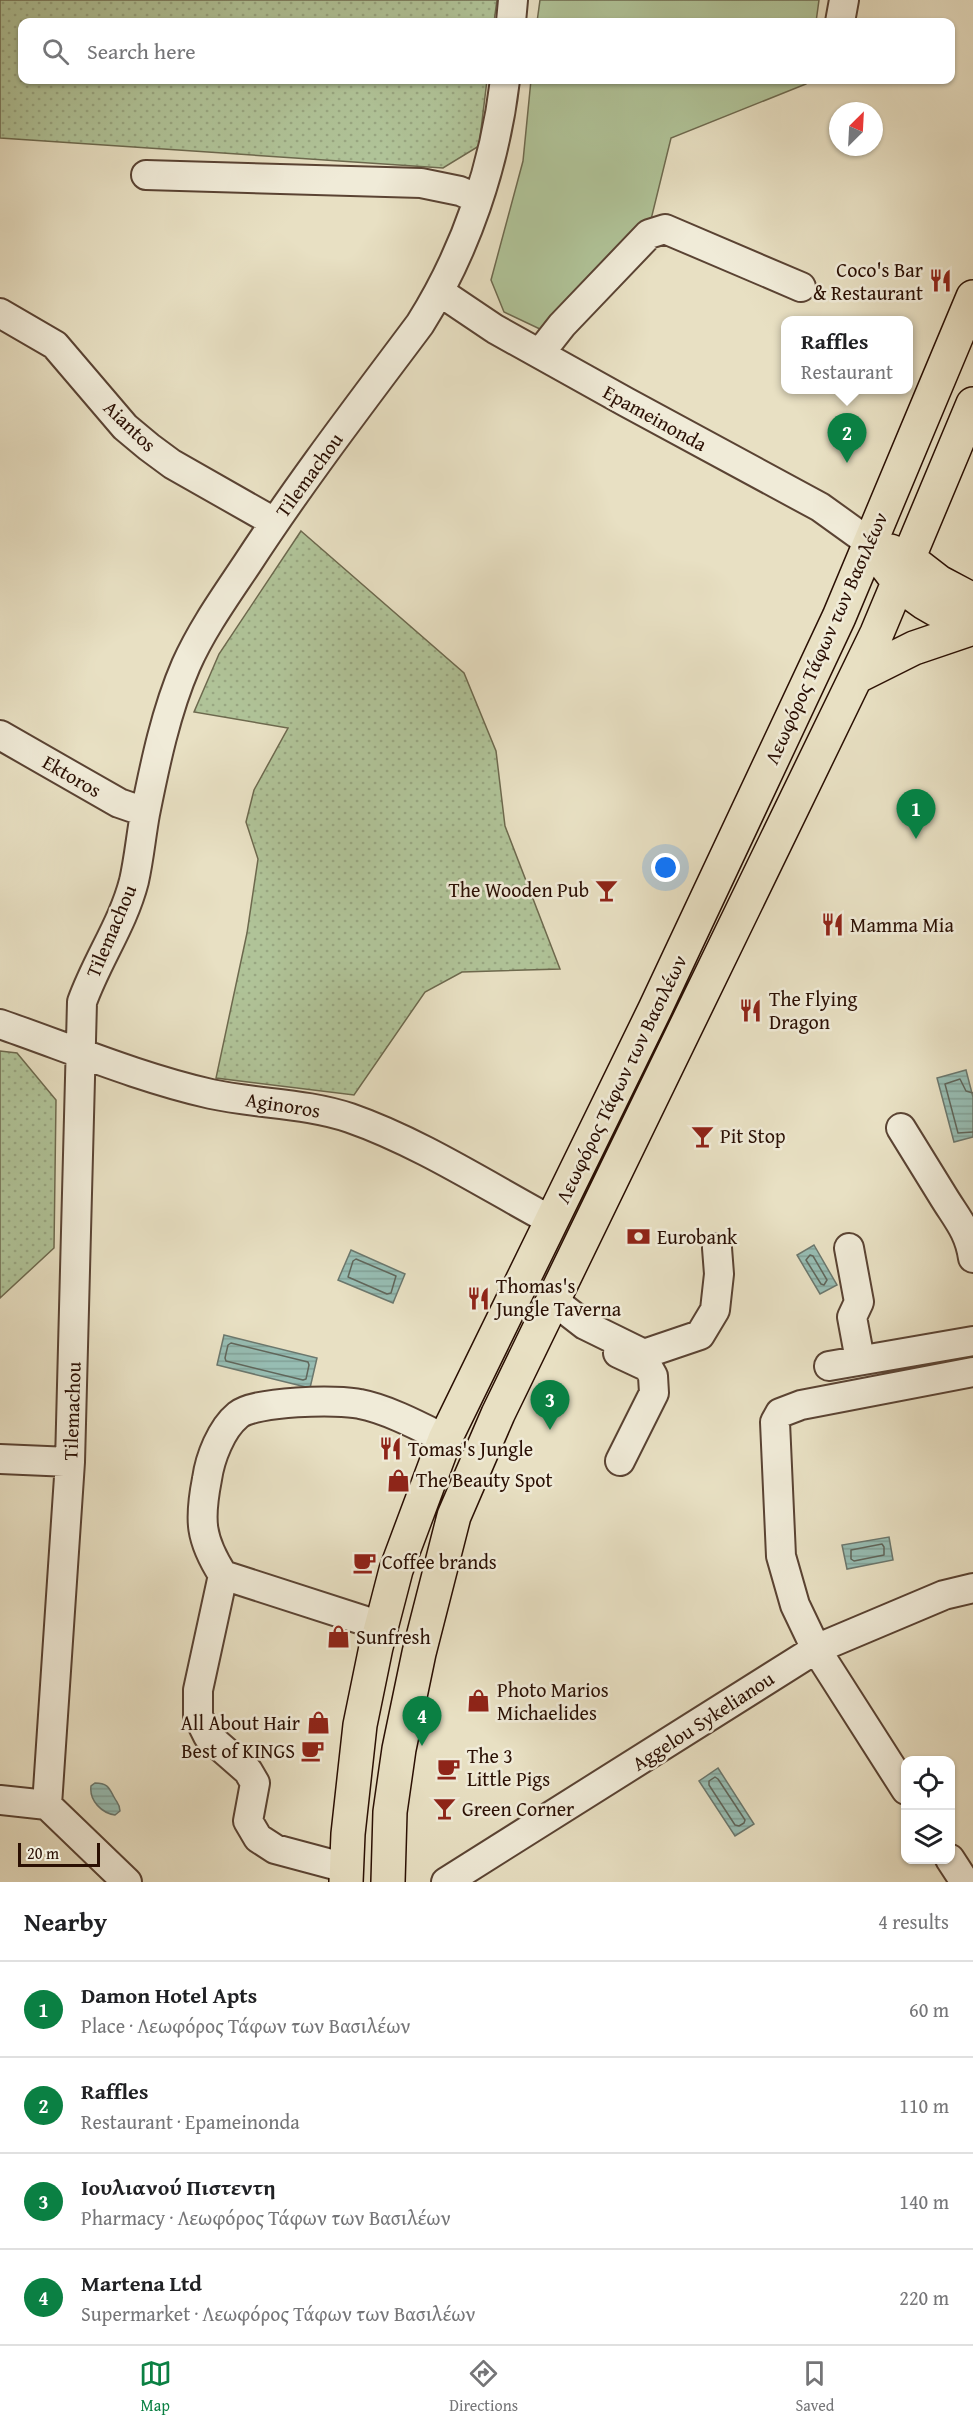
<!DOCTYPE html>
<meta charset="utf-8">
<style>
body{margin:0;font-family:"Gentium Book Plus",serif;background:#f2f2f2;color:#202124}
.controls{position:absolute;right:18px;bottom:18px;display:grid;overflow:hidden;border-radius:12px;box-shadow:0 2px 4px #0004}
.controls button{width:54px;height:54px;display:grid;place-items:center;padding:0;border:0;border-bottom:2px solid #e0e0e0;background:#fff;color:#202124;font:30px sans-serif}
.compass{position:absolute;left:829px;top:102px;width:54px;height:54px;border-radius:50%;background:#fff;box-shadow:0 2px 4px #0004;rotate:24deg}
.scale{position:absolute;left:18px;bottom:15px;width:82px;box-sizing:border-box;padding-left:6px;border:3px solid #2a0f03;border-top:0;font-size:16px;line-height:21px;white-space:nowrap;color:#2a0f03;-webkit-text-stroke:4px #f0ebd8;paint-order:stroke}
.you{position:absolute;left:666px;top:868px;width:21px;height:21px;margin:-15px;border:4px solid #fff;border-radius:50%;background:#1a73e8;box-shadow:0 0 0 9px #1a73e833}
.badge{display:grid;place-items:center;width:39px;height:39px;border-radius:50%;background:#0b8043;color:#fff;font-size:20px;font-weight:700}
.pin{position:absolute;translate:-50% -50px;filter:drop-shadow(0 2px 3px #0008)}
.pin::after{content:'';position:absolute;top:32px;width:21px;height:18px;background:inherit;clip-path:polygon(0 0,100% 0,50% 100%)}
.popup{position:absolute;left:781px;top:316px;width:132px;height:78px;box-sizing:border-box;display:grid;place-content:center;border-radius:12px;background:#fff;filter:drop-shadow(0 2px 4px #0005);font-size:20px;white-space:nowrap;color:#757577}
.popup b{font-size:22px;color:#202124}
.popup::after{content:'';position:absolute;left:50%;top:100%;margin-left:-12px;border:12px solid transparent;border-top-color:#fff}
.list{margin:0;padding:0;list-style:none}
h2{display:flex;justify-content:space-between;align-items:center;height:78px;margin:0;padding:0 24px;font-size:26px}
h2 small{font-size:20px;font-weight:400;color:#757577}
.list li{display:grid;grid-template-columns:39px 1fr auto;gap:18px;align-items:center;box-sizing:border-box;height:96px;padding:0 24px;border-top:2px solid #e0e0e0}
.list b{display:block;font-size:22px;white-space:nowrap}
.list p{margin:0;font-size:20px;white-space:nowrap;color:#757577}
.list em{font-size:20px;font-style:normal;color:#757577}
.icon{flex:none;width:33px;height:33px;fill:none;stroke:currentColor;stroke-width:2;stroke-linecap:round;stroke-linejoin:round}
.map{position:relative;flex:none;width:973px;height:1882px;overflow:hidden}
.search{position:absolute;background:#fff;box-shadow:0 2px 4px #0004;left:18px;right:18px;top:18px;height:66px;display:flex;align-items:center;gap:15px;box-sizing:border-box;padding:0 21px;border-radius:12px;color:#757577;font-size:22px}
.sheet{height:462px;background:#fff}
nav{display:flex;justify-content:space-around;align-items:center;box-sizing:border-box;height:84px;border-top:2px solid #e0e0e0;background:#fff;font-size:16px;color:#757577}
nav a{display:grid;justify-items:center;gap:3px}
nav .on{color:#0b8043}
.map>svg:first-child{display:block}
</style>
<div class="map">
<svg width="973" height="1882" viewBox="0 0 973 1882">
<defs>
<pattern id="grass-dots" width="8" height="8" patternUnits="userSpaceOnUse" patternTransform="scale(1.5)"><rect width="8" height="8" fill="#b0c398"/><path d="M2 2h.1M6 6h.1" fill="none" stroke="#98a681" stroke-width="1.8" stroke-linecap="round"/></pattern>
<pattern id="water-rules" width="6" height="5" patternUnits="userSpaceOnUse" patternTransform="scale(1.5)"><rect width="6" height="5" fill="#97bdb3"/><path d="M0 2.5h6" fill="none" stroke="#82a198"/></pattern>
</defs>
<rect width="100%" height="100%" fill="#e8e0c3"/>
<filter id="stains"><feTurbulence type="fractalNoise" baseFrequency=".00333" numOctaves="4"/><feColorMatrix values="0 0 0 0 .2 0 0 0 0 .09 0 0 0 0 .02 0 0 0 .5 -.17"/></filter>
<radialGradient id="worn" r=".72"><stop offset=".6" stop-color="#630" stop-opacity="0"/><stop offset="1" stop-color="#630" stop-opacity=".3"/></radialGradient>
<path fill="url(#grass-dots)" stroke="#6d694e" stroke-width="1.5" d="M0,0H497L494,22H22V80H487L479,146L443,168L0,138Z
M301,531L464,673L496,751L505,826L560,969L462,972L425,992L354,1095L216,1078L247,933L258,859L246,822L254,790L288,728L194,712L219,654Z
M0,1051L17,1053L56,1100L54,1248L0,1298Z"/>
<path fill="#b0c398" stroke="#6d694e" stroke-width="1.5" d="M540,0H819L816,22H537Z
M531,80H806V84L671,138L644,248L561,339L504,312L491,280L523,161Z"/>
<path fill="url(#water-rules)" stroke="#6b776d" stroke-width="1.5" d="M966,1070L973,1097V1137L954,1142L937,1078Z
M814,1245L837,1285L820,1294L797,1255Z
M351,1250L405,1274L393,1303L338,1280Z
M224,1335L317,1358L310,1388L217,1365Z
M889,1537L893,1560L847,1569L842,1545Z
M718,1768L754,1824L735,1836L699,1781Z
M95,1783C108,1783 109,1788 114,1797C117,1803 120,1804 120,1811L115,1815C102,1813 89,1801 91,1786Z"/>
<g fill="none" stroke-linecap="round" stroke-linejoin="round">
<path stroke="#60665b" stroke-width="1.5" d="M973,1093L966,1091L960,1079L945,1084L958,1133L973,1132
M810,1255L813,1256L827,1280L824,1285L821,1284L806,1260Z
M356,1259L396,1276L391,1293L387,1294L348,1277L353,1261Z
M231,1343L308,1362L309,1365L306,1379L303,1380L226,1361L225,1358L228,1345Z
M882,1544L884,1547V1555L854,1561L851,1559V1550Z
M715,1777L718,1779L745,1820L744,1823L739,1826L735,1825L709,1785V1781Z"/>
<defs>
<path id="minor" d="M511,22L513,0
M840,22L844,0
M146,175L421,183L460,191L478,199
M440,292L495,329L626,402L820,507L870,543
M0,313L55,345L125,427L149,447L172,464L274,522
M540,353L562,325L649,234L665,229L801,287
M0,735L119,803L145,812
M0,1024C69,1048 140,1078 211,1094C257,1104 306,1103 350,1118C419,1142 487,1186 552,1221
M901,1128C915,1151 929,1173 943,1196C957,1219 969,1231 973,1258
M849,1248L859,1302L852,1317L860,1360
M554,1301L585,1325L644,1354L700,1335L715,1310L719,1274L717,1248
M618,1353L648,1367L653,1376L654,1393L620,1461
M829,1366L973,1341
M0,1459L70,1462
M223,1575L198,1690V1716L208,1736L248,1771L255,1783L248,1821L258,1838L275,1849L346,1868
M381,1626L223,1575C200,1539 199,1520 207,1479C210,1458 221,1429 238,1415C254,1401 339,1399 360,1404C387,1409 421,1427 445,1439
M906,1790L816,1649L795,1605L781,1556L775,1422L780,1413L801,1405L973,1372
M0,1800L47,1805L127,1882
M47,1805L70,1462L82,1002C97,960 123,924 134,881C139,859 141,836 145,814C155,764 166,711 186,665C202,629 225,597 247,564C301,481 361,403 420,324C466,251 495,165 505,80
M950,1859L965,1882
M446,1882L816,1649L944,1595L973,1588"/>
<path id="major" d="M890,551L908,558L939,582L973,600
M887,567C907,596 938,615 973,623
M856,677L914,648L973,628
M346,1882L348,1834L360,1725L376,1647L396,1570L445,1439L655,1009L839,617L973,297
M388,1882L390,1812L399,1749L419,1653L454,1516L498,1414L877,633L973,404"/>
</defs>
<use href="#minor" stroke="#5a4333" stroke-width="32"/>
<use href="#major" stroke="#2a0f03" stroke-width="36"/>
<use href="#minor" stroke="#f0ebd8" stroke-width="28"/>
<use href="#major" stroke="#e8e0c3" stroke-width="33"/>
</g>
<defs>
<symbol id="restaurant-bare" viewBox="-9 -9 18 18"><path d="M-5-6h1v4h1v-4h1v4h1v-4h1v5L-1.5 .5V6h-2V.5L-5-1ZM5-6V6H3V1.5H1.5Q1.5-4 5-6Z" fill="#8f2418" stroke="#f0ebd8" stroke-width="2.5" paint-order="stroke"/></symbol>
<symbol id="bar-bare" viewBox="-9 -9 18 18"><path d="M-6-5H6L.8 .8V4.5H3.5V6h-7V4.5H-.8V.8Z" fill="#8f2418" stroke="#f0ebd8" stroke-width="2.5" paint-order="stroke"/></symbol>
<symbol id="bank-bare" viewBox="-9 -9 18 18"><path d="M-6-4H6V4H-6ZM0-2.3a2.3 2.3 0 1 0 0 4.6a2.3 2.3 0 1 0 0-4.6Z" fill="#8f2418" stroke="#f0ebd8" stroke-width="2.5" paint-order="stroke"/></symbol>
<symbol id="shop-bare" viewBox="-9 -9 18 18"><path d="M-5-2.5h2.3a2.7 3.5 0 0 1 5.4 0H5L5.5 6h-11ZM-1.5-2.5h3a1.5 2.3 0 0 0-3 0Z" fill="#8f2418" stroke="#f0ebd8" stroke-width="2.5" paint-order="stroke"/></symbol>
<symbol id="cafe-bare" viewBox="-9 -9 18 18"><path d="M-5.5-4.5H6V0H3Q3 3.5 0 3.5H-2.5Q-5.5 3.5-5.5 0ZM3-3.2v2h1.7v-2ZM-6 4.5H4V6H-6Z" fill="#8f2418" stroke="#f0ebd8" stroke-width="2.5" paint-order="stroke"/></symbol>
</defs>
<g fill-rule="evenodd">
<use href="#restaurant-bare" x="924" y="264" width="33" height="33"/>
<use href="#bar-bare" x="590" y="874" width="33" height="33"/>
<use href="#restaurant-bare" x="816" y="908" width="33" height="33"/>
<use href="#restaurant-bare" x="734" y="994" width="33" height="33"/>
<use href="#bar-bare" x="686" y="1120" width="33" height="33"/>
<use href="#bank-bare" x="622" y="1220" width="33" height="33"/>
<use href="#restaurant-bare" x="462" y="1282" width="33" height="33"/>
<use href="#restaurant-bare" x="374" y="1432" width="33" height="33"/>
<use href="#shop-bare" x="382" y="1464" width="33" height="33"/>
<use href="#cafe-bare" x="348" y="1546" width="33" height="33"/>
<use href="#shop-bare" x="322" y="1620" width="33" height="33"/>
<use href="#shop-bare" x="462" y="1684" width="33" height="33"/>
<use href="#shop-bare" x="302" y="1706" width="33" height="33"/>
<use href="#cafe-bare" x="296" y="1734" width="33" height="33"/>
<use href="#cafe-bare" x="432" y="1752" width="33" height="33"/>
<use href="#bar-bare" x="428" y="1792" width="33" height="33"/>
</g>
<g text-anchor="middle" stroke-width="5" stroke-linejoin="round" paint-order="stroke">
<g font-size="20" fill="#2a0f03" stroke="#f0ebd8" text-anchor="start">
<text x="923" y="277" text-anchor="end">Coco's Bar<tspan x="923" dy="23">&amp; Restaurant</tspan></text>
<text x="589" y="897" text-anchor="end">The Wooden Pub</text>
<text x="850" y="932">Mamma Mia</text>
<text x="769" y="1006">The Flying<tspan x="769" dy="23">Dragon</tspan></text>
<text x="720" y="1143">Pit Stop</text>
<text x="657" y="1244">Eurobank</text>
<text x="496" y="1293">Thomas's<tspan x="496" dy="23">Jungle Taverna</tspan></text>
<text x="408" y="1456">Tomas's Jungle</text>
<text x="416" y="1487">The Beauty Spot</text>
<text x="382" y="1569">Coffee brands</text>
<text x="356" y="1644">Sunfresh</text>
<text x="497" y="1697">Photo Marios<tspan x="497" dy="23">Michaelides</tspan></text>
<text x="300" y="1730" text-anchor="end">All About Hair</text>
<text x="295" y="1758" text-anchor="end">Best of KINGS</text>
<text x="467" y="1763">The 3<tspan x="467" dy="23">Little Pigs</tspan></text>
<text x="462" y="1816">Green Corner</text>
</g>
<g font-size="20" fill="#2a0f03" stroke="#f0ebd8">
<text transform="translate(655 418) rotate(29)" y="7">Epameinonda</text>
<text transform="translate(130 426) rotate(44)" y="7">Aiantos</text>
<text transform="translate(309 475) rotate(-54)" y="7">Tilemachou</text>
<text transform="translate(826 638) rotate(-66)" y="7">Λεωφόρος Τάφων των Βασιλέων</text>
<text transform="translate(72 776) rotate(30)" y="7">Ektoros</text>
<text transform="translate(111 931) rotate(-67)" y="7">Tilemachou</text>
<text transform="translate(621 1079) rotate(-64)" y="7">Λεωφόρος Τάφων των Βασιλέων</text>
<text transform="translate(283 1105) rotate(9)" y="7">Aginoros</text>
<text transform="translate(72 1411) rotate(-88)" y="7">Tilemachou</text>
<text transform="translate(703 1721) rotate(-33)" y="7">Aggelou Sykelianou</text>
</g>
</g>
<rect width="100%" height="100%" filter="url(#stains)"/>
<rect width="100%" height="100%" fill="url(#worn)"/>
</svg>
<div class="controls">
<button><svg class="icon" aria-label="locate" viewBox="0 0 24 24"><circle cx="12" cy="12" r="6"/><path d="M12 2v4M12 18v4M2 12h4M18 12h4"/></svg></button>
<button><svg class="icon" aria-label="layers" viewBox="0 0 24 24"><path d="M12 4l9 5-9 5-9-5zM3 14l9 5 9-5"/></svg></button>
</div>
<svg class="compass" viewBox="-18 -18 36 36"><path d="M0-13l5 13h-10z" fill="#e53935"/><path d="M0 13l5-13h-10z" fill="#757577"/></svg>
<div class="scale">20 m</div>
<div class="you"></div>
<div class="pin badge" style="left:916px;top:839px">1</div>
<div class="pin badge" style="left:847px;top:463px">2</div>
<div class="popup"><b>Raffles</b>Restaurant</div>
<div class="pin badge" style="left:550px;top:1430px">3</div>
<div class="pin badge" style="left:422px;top:1746px">4</div>
<div class="search"><svg class="icon" aria-label="search" viewBox="0 0 24 24"><circle cx="10" cy="10" r="6"/><path d="M15 15l6 6"/></svg>Search here</div>
</div>
<section class="sheet">
<h2>Nearby<small>4 results</small></h2>
<ul class="list">
<li><span class="badge">1</span><div><b>Damon Hotel Apts</b><p>Place · Λεωφόρος Τάφων των Βασιλέων</p></div><em>60 m</em></li>
<li><span class="badge">2</span><div><b>Raffles</b><p>Restaurant · Epameinonda</p></div><em>110 m</em></li>
<li><span class="badge">3</span><div><b>Ιουλιανού Πιστεντη</b><p>Pharmacy · Λεωφόρος Τάφων των Βασιλέων</p></div><em>140 m</em></li>
<li><span class="badge">4</span><div><b>Martena Ltd</b><p>Supermarket · Λεωφόρος Τάφων των Βασιλέων</p></div><em>220 m</em></li>
</ul>
</section>
<nav>
<a class="on"><svg class="icon" aria-label="map" viewBox="0 0 24 24"><path d="M3 6l6-2 6 2 6-2v14l-6 2-6-2-6 2zM9 4v14M15 6v14"/></svg>Map</a>
<a><svg class="icon" aria-label="directions" viewBox="0 0 24 24"><path d="M12 3l9 9-9 9-9-9zM9 14v-3h6M13 9l2 2-2 2"/></svg>Directions</a>
<a><svg class="icon" aria-label="saved" viewBox="0 0 24 24"><path d="M7 4h10v16l-5-4-5 4z"/></svg>Saved</a>
</nav>
